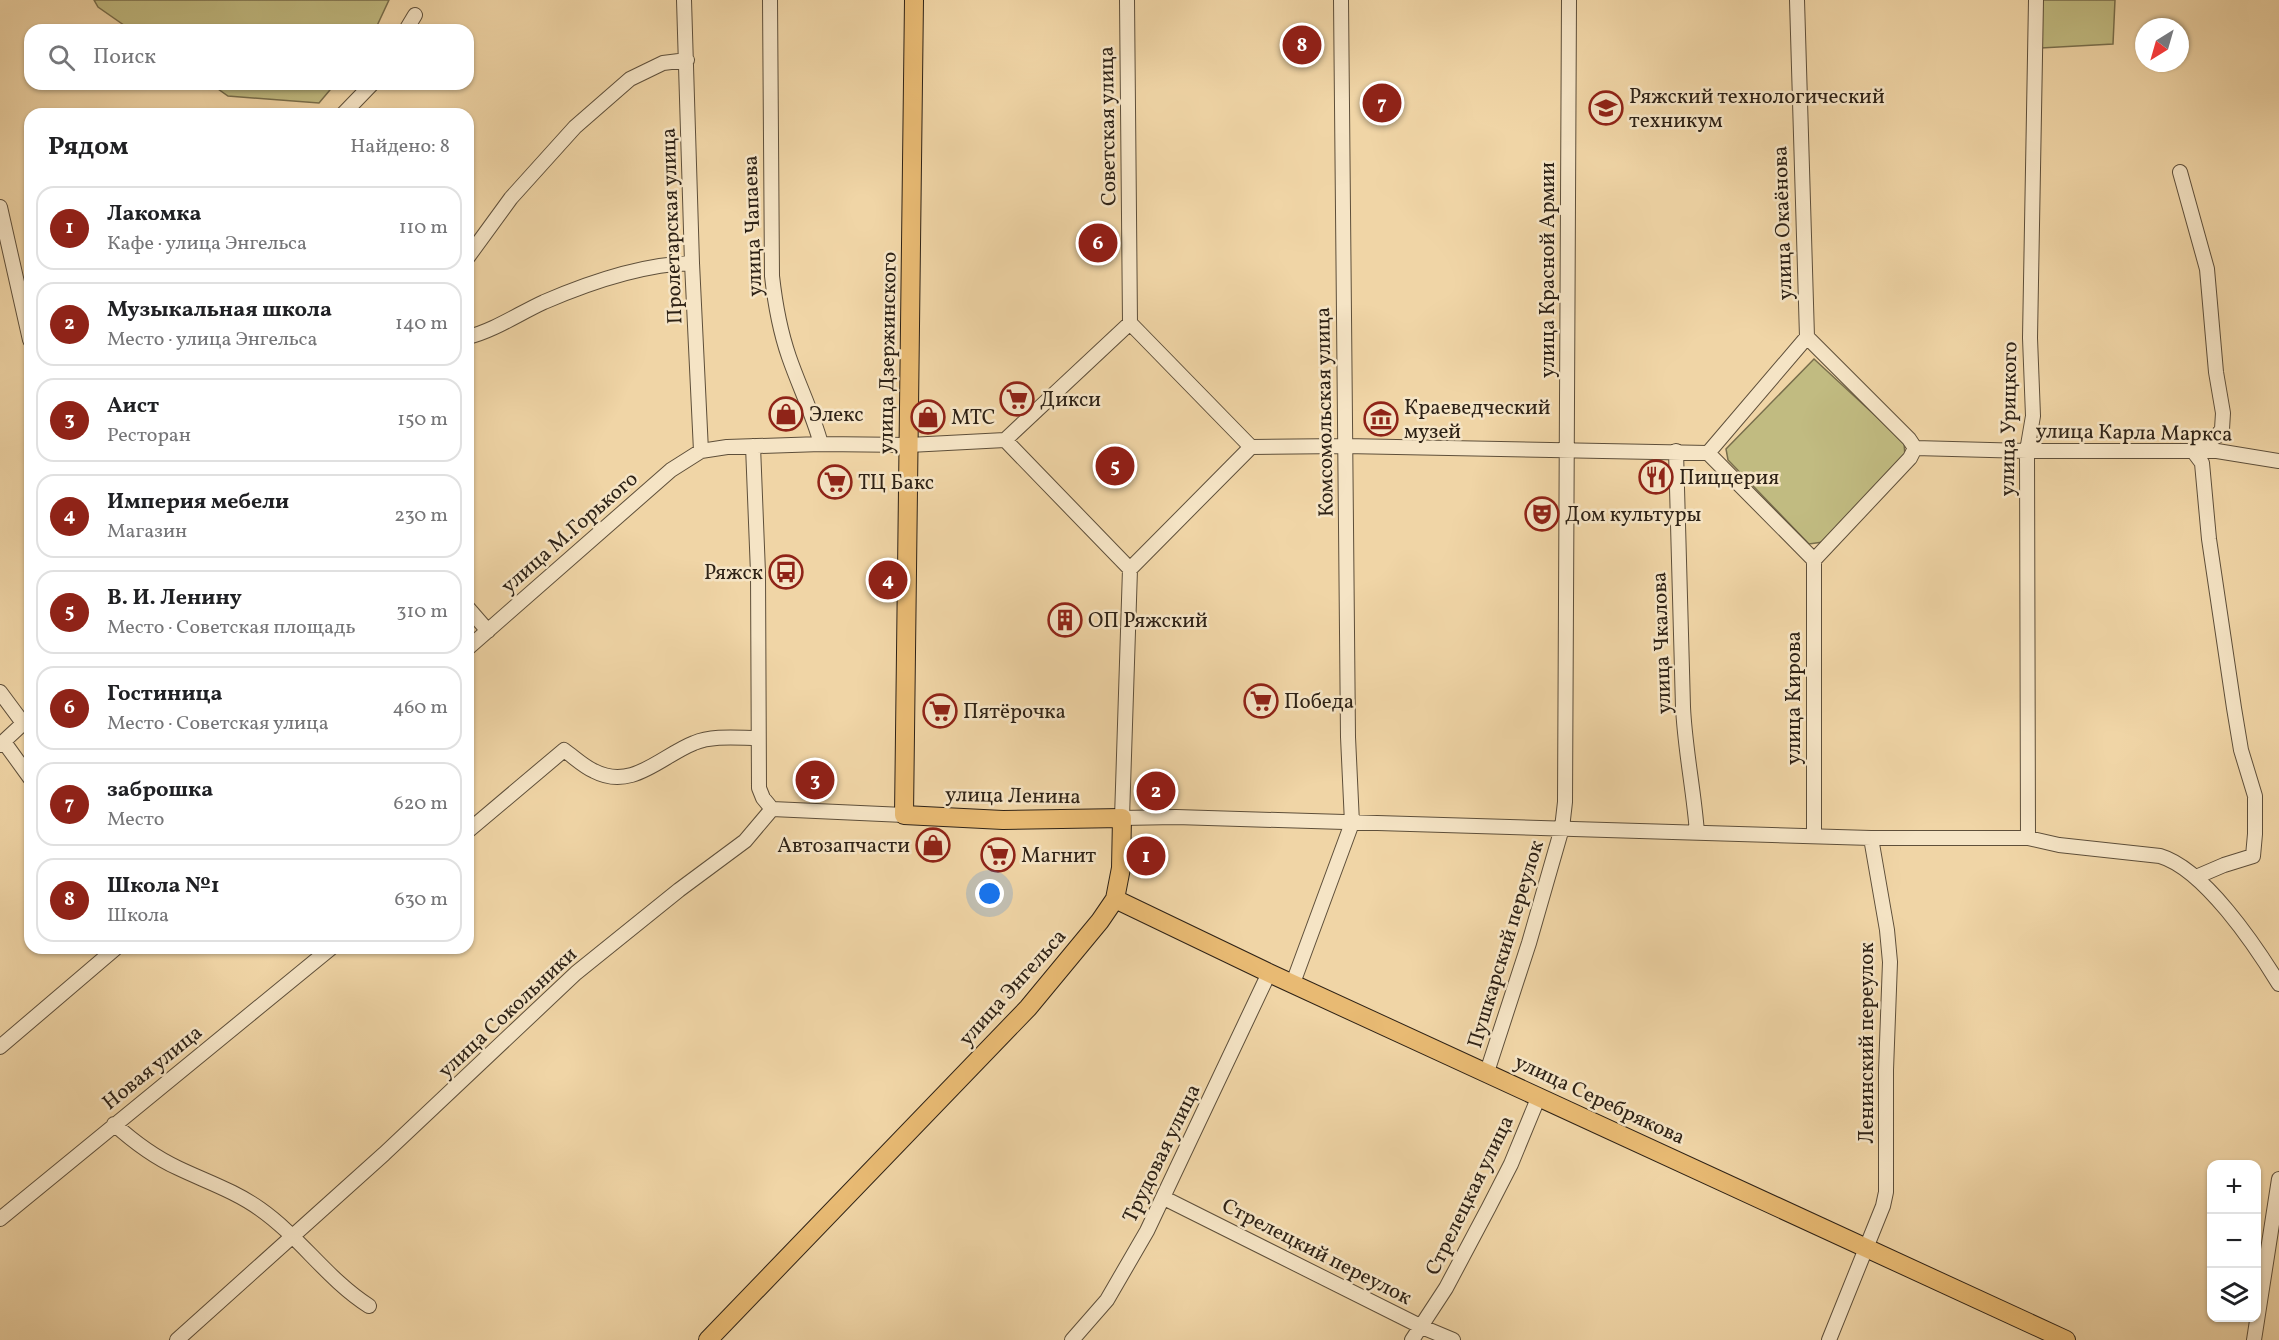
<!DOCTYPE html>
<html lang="ru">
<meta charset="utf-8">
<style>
body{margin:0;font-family:Vollkorn,serif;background:#f6f6f6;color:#202124}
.controls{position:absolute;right:18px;bottom:18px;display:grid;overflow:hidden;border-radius:12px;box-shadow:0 2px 4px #0004}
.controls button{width:54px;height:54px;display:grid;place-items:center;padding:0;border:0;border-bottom:2px solid #e0e0e0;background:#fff;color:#202124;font:30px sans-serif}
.compass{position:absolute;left:2135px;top:18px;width:54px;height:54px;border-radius:50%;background:#fff;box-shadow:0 2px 4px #0004;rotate:217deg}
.you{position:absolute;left:990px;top:894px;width:21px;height:21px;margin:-15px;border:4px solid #fff;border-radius:50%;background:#1a73e8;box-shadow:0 0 0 9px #1a73e833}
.badge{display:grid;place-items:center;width:39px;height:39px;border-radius:50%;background:#8f2418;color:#fff;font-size:20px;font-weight:700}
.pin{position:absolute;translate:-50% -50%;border:3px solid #fff;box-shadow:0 2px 6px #0006}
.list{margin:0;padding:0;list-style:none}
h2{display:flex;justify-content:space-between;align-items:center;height:78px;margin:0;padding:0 24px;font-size:26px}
h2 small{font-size:20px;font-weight:400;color:#757577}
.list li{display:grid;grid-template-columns:39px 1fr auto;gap:18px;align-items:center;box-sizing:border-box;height:84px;margin:0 12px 12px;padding:0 12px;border:2px solid #e0e0e0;border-radius:18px}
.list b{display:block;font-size:22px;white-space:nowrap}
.list p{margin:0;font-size:20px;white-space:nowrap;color:#757577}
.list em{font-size:20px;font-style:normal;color:#757577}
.icon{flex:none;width:33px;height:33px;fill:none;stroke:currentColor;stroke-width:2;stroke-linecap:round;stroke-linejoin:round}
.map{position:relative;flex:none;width:2279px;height:1340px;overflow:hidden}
.search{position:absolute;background:#fff;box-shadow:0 2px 4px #0004;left:24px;top:24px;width:450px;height:66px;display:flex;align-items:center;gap:15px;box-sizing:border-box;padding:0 21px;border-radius:18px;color:#757577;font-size:22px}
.panel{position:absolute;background:#fff;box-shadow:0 2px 4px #0004;left:24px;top:108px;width:450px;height:846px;border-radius:18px}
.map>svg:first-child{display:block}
</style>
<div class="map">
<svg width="2279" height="1340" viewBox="0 0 2279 1340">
<rect width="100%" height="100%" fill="#f0d5a6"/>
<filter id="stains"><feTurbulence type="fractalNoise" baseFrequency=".00333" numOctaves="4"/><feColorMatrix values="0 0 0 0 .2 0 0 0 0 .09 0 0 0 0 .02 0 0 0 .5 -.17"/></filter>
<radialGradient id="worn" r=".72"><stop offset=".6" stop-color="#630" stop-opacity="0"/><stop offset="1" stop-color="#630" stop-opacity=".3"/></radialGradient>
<path fill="#c1bb81" stroke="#786e4c" stroke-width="1.5" d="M94,0H389L375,30H131L98,7Z
M2041,0H2115L2113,44L2041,48Z
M211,84H335L319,103L228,96Z
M1814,359L1904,442L1905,457L1823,542L1809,544L1728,460L1726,449Z"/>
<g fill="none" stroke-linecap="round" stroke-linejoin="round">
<defs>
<path id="minor" d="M684,0L692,263L701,451
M770,0L772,276C775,303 780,331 789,357C799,386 813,414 821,444
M1127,0L1130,323
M1797,0L1807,337
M406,30L415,15
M343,114L372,84
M2180,172L2207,269L2216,372L2223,413L2222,429L2217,436L2193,451L2202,463L2209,539L2234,708L2241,750L2255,796V834L2253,856L2224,865L2196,877
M0,207L30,340
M468,257L511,198L575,127L630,79L663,63L687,60
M468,337C495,330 518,314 544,302C588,283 644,264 692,263
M1005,440L1130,323L1251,447
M1005,440L1130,569
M753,446L758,573L759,788L763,798L772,809
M1251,447L1345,446L1708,453
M1915,448L2027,451H2217L2279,461
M1676,451L1683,707C1685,750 1694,791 1697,833
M1708,453L1807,337L1909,439L1915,448L1910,458L1814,560
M1708,453L1814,560
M1814,560V836
M1130,569L1122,818L1176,817L1871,838H2028L2059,845L2160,856C2204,869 2255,945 2279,984
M1130,569L1251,447
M468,608L488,631
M468,648L671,470L701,451L727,447L821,444L909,445L1005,440
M0,692L23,723
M4,742L30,778
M0,745L30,717
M468,831L564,750C574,757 583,766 594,771C632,791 661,756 694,743C713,735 738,738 758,738
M2028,838L2027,451L2033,416L2030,338L2036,0
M1293,983L1352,823L1348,737L1341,0
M0,1047L116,948
M1487,1072L1529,943L1562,828L1565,802L1569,0
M114,1124C134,1142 154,1157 178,1168C205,1181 235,1191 260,1209C300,1237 328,1280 369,1306
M1164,1198L1422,1327L1453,1340
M0,1219L331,948
M177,1340L384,1154L576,973L679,890L745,841L772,809L904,815
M1072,1340L1107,1300L1147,1231L1269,973
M1412,1340L1446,1288L1489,1207L1511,1164L1539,1096
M1829,1340L1883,1206L1886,1192V1070L1890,962L1887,930L1871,838
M2254,1340L2279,1179"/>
<path id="major" d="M1115,899L1269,973L2066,1340
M708,1340L1028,1008L1100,921L1115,899L1121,868L1122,818L1003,820L904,815L914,0"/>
</defs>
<use href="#minor" stroke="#5e4f3a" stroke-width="16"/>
<use href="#major" stroke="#2e2216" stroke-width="20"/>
<use href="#minor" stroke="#f5e4c5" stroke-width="14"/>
<use href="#major" stroke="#e8ba73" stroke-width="18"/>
</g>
<defs>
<symbol id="university-ring" viewBox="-11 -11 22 22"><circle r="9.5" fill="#f5e4c5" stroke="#8f2418" stroke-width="1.5"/><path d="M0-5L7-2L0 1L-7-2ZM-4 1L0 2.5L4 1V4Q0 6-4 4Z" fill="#8f2418"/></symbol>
<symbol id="supermarket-ring" viewBox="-11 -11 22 22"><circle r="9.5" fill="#f5e4c5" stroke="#8f2418" stroke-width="1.5"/><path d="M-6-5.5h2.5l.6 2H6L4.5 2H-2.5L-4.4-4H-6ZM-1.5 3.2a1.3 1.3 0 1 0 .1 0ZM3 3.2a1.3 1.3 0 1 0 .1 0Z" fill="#8f2418"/></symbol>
<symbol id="shop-ring" viewBox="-11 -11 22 22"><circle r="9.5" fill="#f5e4c5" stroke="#8f2418" stroke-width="1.5"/><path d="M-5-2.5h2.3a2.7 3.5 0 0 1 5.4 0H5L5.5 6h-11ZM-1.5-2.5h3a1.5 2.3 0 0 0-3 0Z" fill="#8f2418"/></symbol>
<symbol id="museum-ring" viewBox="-11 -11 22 22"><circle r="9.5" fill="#f5e4c5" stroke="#8f2418" stroke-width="1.5"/><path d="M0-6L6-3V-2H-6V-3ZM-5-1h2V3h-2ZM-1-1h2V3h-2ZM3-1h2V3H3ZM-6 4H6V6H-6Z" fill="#8f2418"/></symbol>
<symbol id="restaurant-ring" viewBox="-11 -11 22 22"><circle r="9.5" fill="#f5e4c5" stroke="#8f2418" stroke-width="1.5"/><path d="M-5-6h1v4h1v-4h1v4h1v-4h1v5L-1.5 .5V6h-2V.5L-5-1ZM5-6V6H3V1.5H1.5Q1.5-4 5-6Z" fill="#8f2418"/></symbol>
<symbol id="theatre-ring" viewBox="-11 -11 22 22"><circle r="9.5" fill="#f5e4c5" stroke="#8f2418" stroke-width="1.5"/><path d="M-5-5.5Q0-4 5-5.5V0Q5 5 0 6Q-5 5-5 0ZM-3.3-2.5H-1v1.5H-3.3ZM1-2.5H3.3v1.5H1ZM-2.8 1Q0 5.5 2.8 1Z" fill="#8f2418"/></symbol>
<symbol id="bus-ring" viewBox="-11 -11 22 22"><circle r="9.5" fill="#f5e4c5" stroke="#8f2418" stroke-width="1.5"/><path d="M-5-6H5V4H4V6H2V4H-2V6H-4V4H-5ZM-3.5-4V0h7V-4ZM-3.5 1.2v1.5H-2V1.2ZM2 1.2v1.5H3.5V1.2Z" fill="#8f2418"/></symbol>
<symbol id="building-ring" viewBox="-11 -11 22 22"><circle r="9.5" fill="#f5e4c5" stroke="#8f2418" stroke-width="1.5"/><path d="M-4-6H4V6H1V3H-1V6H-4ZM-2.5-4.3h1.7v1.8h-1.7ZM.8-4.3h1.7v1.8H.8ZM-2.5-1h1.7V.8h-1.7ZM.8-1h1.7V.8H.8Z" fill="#8f2418"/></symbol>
</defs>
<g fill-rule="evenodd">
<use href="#university-ring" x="1587" y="89" width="38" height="38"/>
<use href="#supermarket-ring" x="998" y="380" width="38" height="38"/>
<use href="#shop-ring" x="767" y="395" width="38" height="38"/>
<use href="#shop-ring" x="909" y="398" width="38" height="38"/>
<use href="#museum-ring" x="1362" y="400" width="38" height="38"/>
<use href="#restaurant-ring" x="1637" y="458" width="38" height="38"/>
<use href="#supermarket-ring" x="816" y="463" width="38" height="38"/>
<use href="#theatre-ring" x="1523" y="495" width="38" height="38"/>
<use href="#bus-ring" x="767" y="553" width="38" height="38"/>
<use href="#building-ring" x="1046" y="601" width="38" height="38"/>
<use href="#supermarket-ring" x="1242" y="682" width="38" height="38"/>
<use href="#supermarket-ring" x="921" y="692" width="38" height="38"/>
<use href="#shop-ring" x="914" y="826" width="38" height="38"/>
<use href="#supermarket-ring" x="979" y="836" width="38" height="38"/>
</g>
<g text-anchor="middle" stroke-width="5" stroke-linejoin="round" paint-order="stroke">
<g font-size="21" fill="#2e2216" stroke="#f5e4c5" text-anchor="start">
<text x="1629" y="103">Ряжский технологический<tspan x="1629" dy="24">техникум</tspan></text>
<text x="1040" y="406">Дикси</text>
<text x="1404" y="414">Краеведческий<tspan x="1404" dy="24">музей</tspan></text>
<text x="809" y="421">Элекс</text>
<text x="951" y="424">МТС</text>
<text x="1679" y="484">Пиццерия</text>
<text x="858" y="489">ТЦ Бакс</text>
<text x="1565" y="521">Дом культуры</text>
<text x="763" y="579" text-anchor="end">Ряжск</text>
<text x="1088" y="627">ОП Ряжский</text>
<text x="1284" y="708">Победа</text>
<text x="963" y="718">Пятёрочка</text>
<text x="910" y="852" text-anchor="end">Автозапчасти</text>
<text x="1021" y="862">Магнит</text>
</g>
<g font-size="21" fill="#2e2216" stroke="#f5e4c5">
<text transform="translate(1107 126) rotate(-91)" y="7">Советская улица</text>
<text transform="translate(1782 223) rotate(-92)" y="7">улица Окаёнова</text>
<text transform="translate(671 226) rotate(-92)" y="7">Пролетарская улица</text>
<text transform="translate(752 226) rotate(-92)" y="7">улица Чапаева</text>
<text transform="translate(1547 270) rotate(-90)" y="7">улица Красной Армии</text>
<text transform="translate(887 353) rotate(-89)" y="7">улица Дзержинского</text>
<text transform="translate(1324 412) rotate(-91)" y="7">Комсомольская улица</text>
<text transform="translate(2008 419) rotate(-89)" y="7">улица Урицкого</text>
<text transform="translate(2134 432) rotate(1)" y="7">улица Карла Маркса</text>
<text transform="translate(569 532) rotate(-41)" y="7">улица М.Горького</text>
<text transform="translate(1661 643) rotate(-92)" y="7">улица Чкалова</text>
<text transform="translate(1793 698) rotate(-90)" y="7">улица Кирова</text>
<text transform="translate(1013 795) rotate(1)" y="7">улица Ленина</text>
<text transform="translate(1505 944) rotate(-73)" y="7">Пушкарский переулок</text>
<text transform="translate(1012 987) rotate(-48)" y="7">улица Энгельса</text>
<text transform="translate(507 1012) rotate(-43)" y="7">улица Сокольники</text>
<text transform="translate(1866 1043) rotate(-90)" y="7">Ленинский переулок</text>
<text transform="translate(152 1067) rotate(-39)" y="7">Новая улица</text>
<text transform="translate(1600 1099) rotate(25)" y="7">улица Серебрякова</text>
<text transform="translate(1161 1153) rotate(-64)" y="7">Трудовая улица</text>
<text transform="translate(1469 1195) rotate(-64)" y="7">Стрелецкая улица</text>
<text transform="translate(1317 1251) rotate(27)" y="7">Стрелецкий переулок</text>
</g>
</g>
<rect width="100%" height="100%" filter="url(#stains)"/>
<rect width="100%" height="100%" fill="url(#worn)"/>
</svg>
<div class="controls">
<button>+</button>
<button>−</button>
<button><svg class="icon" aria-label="layers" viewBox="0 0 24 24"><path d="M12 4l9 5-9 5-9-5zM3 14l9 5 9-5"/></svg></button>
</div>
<svg class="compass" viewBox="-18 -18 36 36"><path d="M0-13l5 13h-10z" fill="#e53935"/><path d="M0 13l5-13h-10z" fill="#757577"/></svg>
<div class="you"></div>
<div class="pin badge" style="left:1146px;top:856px">1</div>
<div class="pin badge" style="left:1156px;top:791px">2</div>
<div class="pin badge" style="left:815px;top:780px">3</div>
<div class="pin badge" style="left:888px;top:580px">4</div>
<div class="pin badge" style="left:1115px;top:466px">5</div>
<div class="pin badge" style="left:1098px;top:243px">6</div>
<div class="pin badge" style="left:1382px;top:103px">7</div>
<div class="pin badge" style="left:1302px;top:45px">8</div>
<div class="search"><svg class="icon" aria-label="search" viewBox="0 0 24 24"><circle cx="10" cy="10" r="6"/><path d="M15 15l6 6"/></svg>Поиск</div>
<section class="panel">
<h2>Рядом<small>Найдено: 8</small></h2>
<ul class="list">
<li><span class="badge">1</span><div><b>Лакомка</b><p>Кафе · улица Энгельса</p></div><em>110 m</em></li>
<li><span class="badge">2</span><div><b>Музыкальная школа</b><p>Место · улица Энгельса</p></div><em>140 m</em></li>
<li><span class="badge">3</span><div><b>Аист</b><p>Ресторан</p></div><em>150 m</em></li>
<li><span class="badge">4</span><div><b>Империя мебели</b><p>Магазин</p></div><em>230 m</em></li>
<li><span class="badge">5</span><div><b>В. И. Ленину</b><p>Место · Советская площадь</p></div><em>310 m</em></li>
<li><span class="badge">6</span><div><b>Гостиница</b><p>Место · Советская улица</p></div><em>460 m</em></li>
<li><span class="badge">7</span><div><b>заброшка</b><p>Место</p></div><em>620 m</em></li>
<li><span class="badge">8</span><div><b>Школа №1</b><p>Школа</p></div><em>630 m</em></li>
</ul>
</section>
</div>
